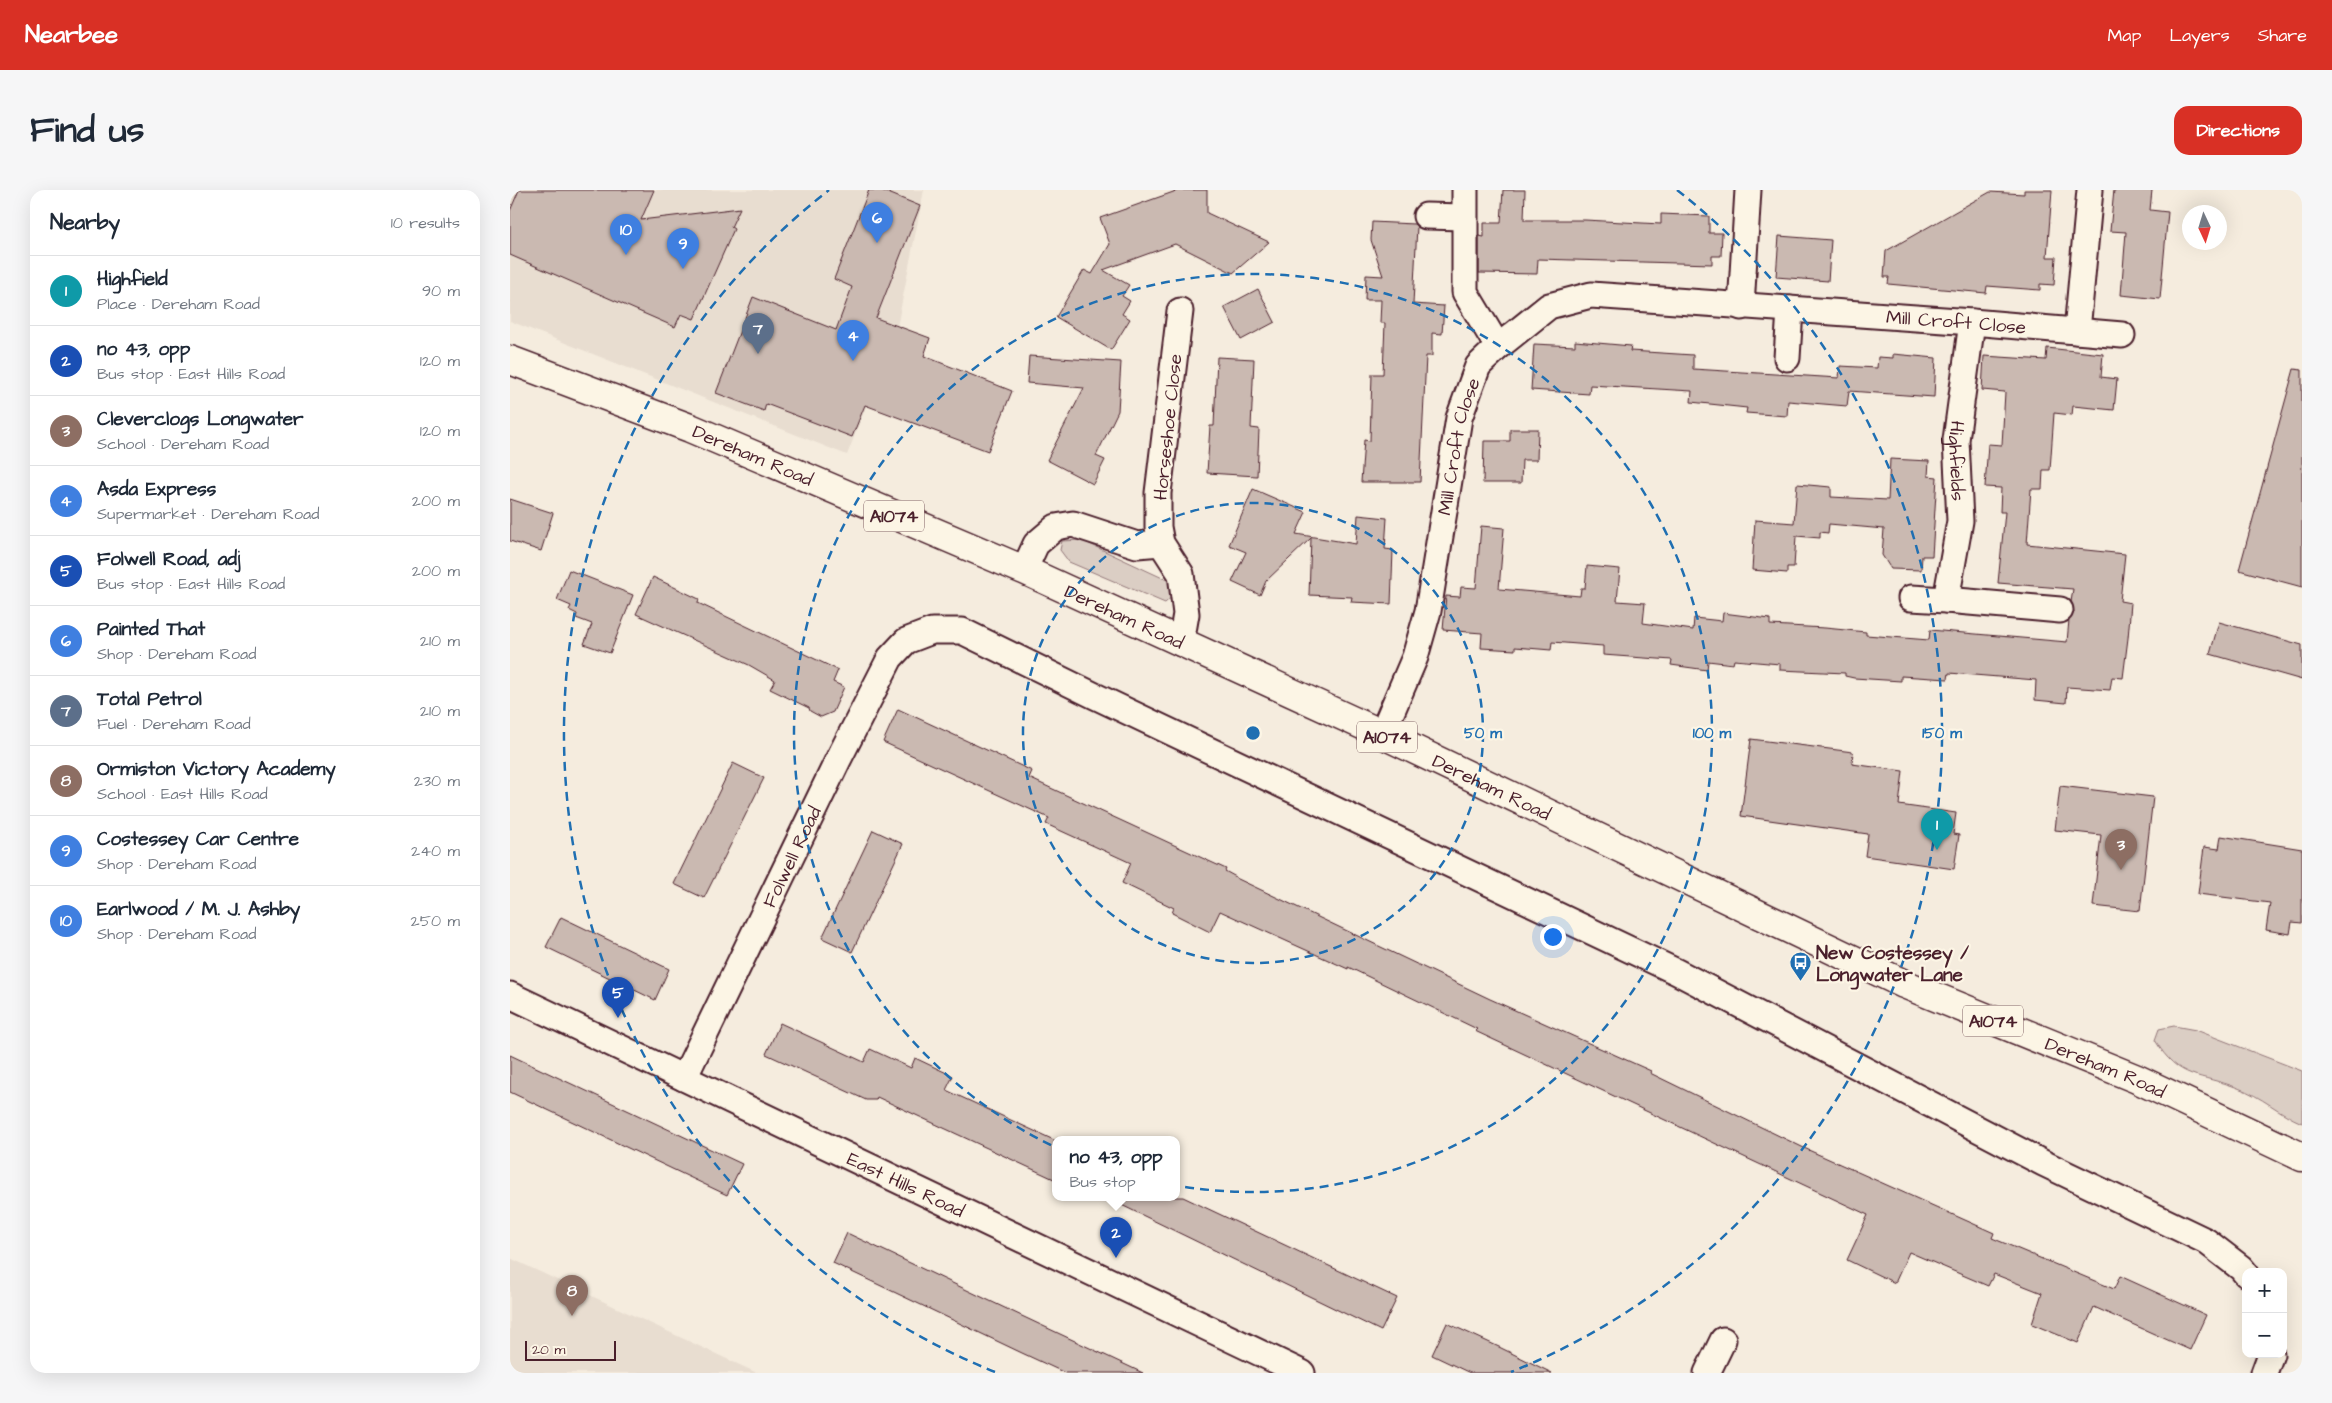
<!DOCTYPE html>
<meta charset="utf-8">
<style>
body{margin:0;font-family:"Architects Daughter",sans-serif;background:#f6f6f7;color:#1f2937}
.controls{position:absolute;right:15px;bottom:15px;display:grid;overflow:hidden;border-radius:10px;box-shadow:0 5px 20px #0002}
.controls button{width:45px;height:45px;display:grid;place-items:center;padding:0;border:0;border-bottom:1px solid #e0e1e3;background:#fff;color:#1f2937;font:25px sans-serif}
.compass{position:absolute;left:1672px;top:15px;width:45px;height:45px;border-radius:50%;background:#fff;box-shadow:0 5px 20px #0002;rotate:176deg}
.scale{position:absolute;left:15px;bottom:12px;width:91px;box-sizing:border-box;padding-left:5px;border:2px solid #4a1f2b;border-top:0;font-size:14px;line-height:18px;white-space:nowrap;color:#4a1f2b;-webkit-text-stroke:4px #fcf5e5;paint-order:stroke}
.you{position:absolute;left:1042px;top:746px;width:18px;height:18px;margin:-12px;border:4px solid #fff;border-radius:50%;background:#1a73e8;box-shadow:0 0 0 8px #1a73e833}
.badge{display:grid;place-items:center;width:32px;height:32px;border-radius:50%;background:#d93025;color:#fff;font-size:16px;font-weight:700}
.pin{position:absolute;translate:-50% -41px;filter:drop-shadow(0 1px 2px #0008)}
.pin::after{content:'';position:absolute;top:26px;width:18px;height:15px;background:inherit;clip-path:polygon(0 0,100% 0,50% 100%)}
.popup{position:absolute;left:542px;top:946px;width:128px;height:65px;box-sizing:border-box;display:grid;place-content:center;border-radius:10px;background:#fff;filter:drop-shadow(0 1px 4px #0005);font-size:16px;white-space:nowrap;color:#747a83}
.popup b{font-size:19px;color:#1f2937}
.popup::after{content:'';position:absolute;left:50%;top:100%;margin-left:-10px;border:10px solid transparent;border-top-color:#fff}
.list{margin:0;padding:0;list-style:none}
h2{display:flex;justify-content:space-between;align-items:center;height:65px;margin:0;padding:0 20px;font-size:21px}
h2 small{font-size:16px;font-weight:400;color:#747a83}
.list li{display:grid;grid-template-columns:32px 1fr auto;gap:15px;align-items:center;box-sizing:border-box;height:70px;padding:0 20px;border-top:1px solid #e0e1e3}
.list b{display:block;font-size:19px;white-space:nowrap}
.list p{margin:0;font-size:16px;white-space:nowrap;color:#747a83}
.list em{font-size:16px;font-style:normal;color:#747a83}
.map{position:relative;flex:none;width:1792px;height:1183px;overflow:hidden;border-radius:15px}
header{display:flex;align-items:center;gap:30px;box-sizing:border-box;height:70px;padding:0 25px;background:#d93025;color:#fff}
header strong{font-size:24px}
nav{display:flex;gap:28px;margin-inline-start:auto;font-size:18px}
.intro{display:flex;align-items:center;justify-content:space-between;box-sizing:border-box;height:120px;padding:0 30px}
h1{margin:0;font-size:35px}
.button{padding:12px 22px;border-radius:15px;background:#d93025;color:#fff;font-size:18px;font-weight:700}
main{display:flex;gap:30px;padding:0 30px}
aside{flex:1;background:#fff;border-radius:15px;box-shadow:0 5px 20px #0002}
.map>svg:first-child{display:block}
</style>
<header>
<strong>Nearbee</strong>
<nav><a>Map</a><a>Layers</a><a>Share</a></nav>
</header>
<div class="intro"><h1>Find us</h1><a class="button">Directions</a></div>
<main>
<aside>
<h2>Nearby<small>10 results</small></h2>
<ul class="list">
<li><span class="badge" style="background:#0f9aa8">1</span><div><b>Highfield</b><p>Place · Dereham Road</p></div><em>90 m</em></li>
<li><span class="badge" style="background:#1a4fb4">2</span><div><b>no 43, opp</b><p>Bus stop · East Hills Road</p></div><em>120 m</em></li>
<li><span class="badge" style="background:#8d6e63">3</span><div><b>Cleverclogs Longwater</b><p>School · Dereham Road</p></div><em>120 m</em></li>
<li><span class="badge" style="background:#3f7fe0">4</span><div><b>Asda Express</b><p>Supermarket · Dereham Road</p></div><em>200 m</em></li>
<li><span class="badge" style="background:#1a4fb4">5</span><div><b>Folwell Road, adj</b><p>Bus stop · East Hills Road</p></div><em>200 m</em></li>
<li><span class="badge" style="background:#3f7fe0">6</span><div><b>Painted That</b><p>Shop · Dereham Road</p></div><em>210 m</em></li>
<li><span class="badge" style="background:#5c6f8a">7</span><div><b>Total Petrol</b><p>Fuel · Dereham Road</p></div><em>210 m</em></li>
<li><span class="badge" style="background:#8d6e63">8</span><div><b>Ormiston Victory Academy</b><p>School · East Hills Road</p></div><em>230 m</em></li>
<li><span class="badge" style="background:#3f7fe0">9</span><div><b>Costessey Car Centre</b><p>Shop · Dereham Road</p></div><em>240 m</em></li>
<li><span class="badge" style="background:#3f7fe0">10</span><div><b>Earlwood / M. J. Ashby</b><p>Shop · Dereham Road</p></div><em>250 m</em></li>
</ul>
</aside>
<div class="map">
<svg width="1792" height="1183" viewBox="0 0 1792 1183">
<rect width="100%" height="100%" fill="#f5ecde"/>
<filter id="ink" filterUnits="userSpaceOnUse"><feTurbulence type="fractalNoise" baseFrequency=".02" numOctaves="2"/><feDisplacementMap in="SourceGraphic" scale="10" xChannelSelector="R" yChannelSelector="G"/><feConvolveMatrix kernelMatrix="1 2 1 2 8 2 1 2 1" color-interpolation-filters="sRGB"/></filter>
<g filter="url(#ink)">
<path fill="#e8ddd0" d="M0,0H414L387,137L337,265L0,131Z
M0,1068L247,1183H0Z"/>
<path fill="#dbcec4" stroke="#927678" d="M571,350L659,391L664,405L655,413L559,372L550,360L552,351Z
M1664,836L1686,840L1792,881V933C1770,924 1751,906 1728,898C1690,883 1669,891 1645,850L1649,839Z"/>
<path fill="#cab9b1" stroke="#4a1f2b" d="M9,0H144L131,30L230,18L221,37L224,39L184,129L171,124L165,137L0,65V21Z
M359,0H371L410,16L366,128L420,148L414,166L502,201L478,261L355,215L342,247L256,214L254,221L206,203L243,107L326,140L342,97L324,89Z
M669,0H697V23L759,52L723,83L665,54L593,80L619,95L612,106L620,111L612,124L620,129L601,160L546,127L574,80L582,84L600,54L590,28Z
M993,0H1015L1014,30H1075L1151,34V24L1199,26V43H1212L1211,66H1202V74L1028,69L1027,84L969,83V46L974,47V33H991Z
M1514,0H1542L1537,67H1546L1544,95L1530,94V100L1477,96L1476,103L1378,94L1379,87H1374L1376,61L1480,2L1514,4Z
M1604,0H1642L1640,20L1658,22L1650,109L1611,105L1616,42L1600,41Z
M862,32L904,34L907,36L903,114L934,116L932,144L922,143V166H916L910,292H851L854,250L860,251L862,184H873L875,133H870L871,110H855L856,85L873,86L861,50Z
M1269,46L1321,50L1318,91L1266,87Z
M748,99L765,132L731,150L714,117Z
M1065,151L1121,156L1120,161L1183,165V179L1329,188L1330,176L1367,178L1368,167L1383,168V164L1426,168L1424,207L1339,201L1337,216L1278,211L1277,226L1236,223L1237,218L1181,212L1182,201L1080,195L1079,204L1021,200L1024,154L1065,156Z
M1537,158L1593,164L1591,187L1607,189L1604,220L1563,216L1562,225L1544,223L1540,280H1533L1532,299H1521L1517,354L1615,364L1610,411L1621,413L1618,448L1613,488L1602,487L1600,500L1557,497L1556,513L1525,510L1526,490L1439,483L1438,489L1391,486V491L1344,488L1335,486V483L1270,480V474L1224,470L1223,474L1198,471L1197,480L1161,475L1162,470L1093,465V456L1042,452L1041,460L1005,457V460L971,458L972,443L933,440L936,406L950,407L951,397L966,398L971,336L994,338L989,399L1070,406L1071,398H1075L1077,376L1110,379L1107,411L1135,413L1133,433L1183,440L1184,428L1212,431L1213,423L1260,429V435L1315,438L1356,442V445L1419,450L1420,440L1557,452L1559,430L1564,422L1561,412L1563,399L1488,393L1495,322H1490L1491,298L1475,297L1478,254L1492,255L1495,202L1472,200L1474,166L1536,170Z
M519,166L611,172L608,221L586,266L595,270L583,294L537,270L574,198L517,193Z
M707,167L744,169L741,238L749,239L747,286L697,283L700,236H704Z
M1784,179L1792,180V397L1729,380Z
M1000,239H1028L1027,270H1012L1011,293H973L974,251H1000Z
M1380,269L1419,271L1418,286L1427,287L1422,366H1412L1411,380L1381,379L1372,365L1374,339L1319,334L1318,343L1310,342V348L1286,346L1284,377H1277V383L1242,380L1245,330L1284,333L1287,294L1321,297V307L1378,310Z
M743,299L796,322L786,344L846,354L848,325L877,328L875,359L883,360L881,414L841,412L842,407L799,405L801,348L756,391L750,405L722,392L736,362L719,355Z
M0,309L43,323L31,361L0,351Z
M59,380L123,405L100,463L74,454L82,434L66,428L67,424L59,420L61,416L47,410Z
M143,387L189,409L188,413L328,480L323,492L334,497L323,522L311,527L300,521L299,518L260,499L265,490L239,475L126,424Z
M1709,432L1792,455V490L1700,464Z
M388,519L522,581L519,588L716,679L715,681L726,687V688L980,809L1141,881L1140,883L1294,958L1484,1043L1482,1048L1604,1099L1610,1086L1696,1125L1680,1160L1584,1117L1568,1153L1522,1134L1532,1103L1484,1084L1478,1096L1399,1062L1385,1093L1337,1070L1358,1025L965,841L967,839L838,777V779L710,721L700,742L662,723L664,718L612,693L621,673L536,634L539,628L373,552Z
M1241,549L1343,562L1342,574L1393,581L1389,615L1446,623L1443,644L1449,645L1444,679L1355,666L1358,644L1231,626Z
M223,573L254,588L194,708L164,694Z
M1550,596L1643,607L1630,721L1583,716L1591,645L1545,640Z
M363,640L393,654L342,762L312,748Z
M1711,646L1792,659V733L1782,732L1780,744L1756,740L1760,713L1688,704L1694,657L1709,659Z
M51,727L159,779L145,810L36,757Z
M270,833L354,872L360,859L401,878L405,868L443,886L436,900L546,951V990L367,907L366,910H356L256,864Z
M0,865L232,974L217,1005L0,902Z
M595,1007H673L887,1108L871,1141Z
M337,1043L499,1120L633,1183H555L512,1163L323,1073Z
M937,1133L989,1157L1042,1183H960L922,1165Z"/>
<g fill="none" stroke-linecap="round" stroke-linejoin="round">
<defs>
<g id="street">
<path d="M955,0V102L988,157"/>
<path d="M916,26L953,27"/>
<path d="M1231,117L1238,0"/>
<path d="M670,121L648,303V337L651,353L671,384L676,424L671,453"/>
<path id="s1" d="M1462,132L1446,250L1450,331L1436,410L1550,420"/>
<path d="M1567,141L1580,0"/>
<path d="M1277,168L1280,119"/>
<path d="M514,380L526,354L546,337L563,334L627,355L651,353"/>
<path d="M1401,408L1436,410"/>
<path id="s2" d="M872,544L905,467L918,421L949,228L968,176L988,157L1039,116L1081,105L1462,132L1612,145"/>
<path id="s3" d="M0,805L792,1183"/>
<path id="s4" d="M174,888L328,570L380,468L396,451L422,441H452L585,506L1167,782L1533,973L1696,1051L1731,1078L1736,1084"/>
<path d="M1197,1183L1213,1150"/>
<path d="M1754,1183L1761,1164"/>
</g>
<g id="highway">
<path id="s5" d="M0,170L180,238L514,380L872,544L1394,794L1627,889L1792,967"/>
</g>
</defs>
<use href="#street" stroke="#4a1f2b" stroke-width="29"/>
<use href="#highway" stroke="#4a1f2b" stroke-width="31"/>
<use href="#street" stroke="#fcf5e5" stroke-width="25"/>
<use href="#highway" stroke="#fcf5e5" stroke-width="28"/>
</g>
</g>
<g fill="none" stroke="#1f6fb2" stroke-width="2.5" stroke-dasharray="9 6">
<circle cx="743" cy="543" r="230"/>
<circle cx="743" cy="543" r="459"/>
<path d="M485 1182A689 689 0 0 1 319 0M1167 0A689 689 0 0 1 1001 1182"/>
</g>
<defs>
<symbol id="bus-pin" viewBox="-11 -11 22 30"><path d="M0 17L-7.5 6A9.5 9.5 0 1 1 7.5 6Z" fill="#1f6fb2" stroke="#fcf5e5"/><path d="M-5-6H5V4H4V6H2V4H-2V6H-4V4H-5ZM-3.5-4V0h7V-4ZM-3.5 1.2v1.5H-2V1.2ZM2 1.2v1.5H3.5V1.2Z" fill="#fff"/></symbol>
</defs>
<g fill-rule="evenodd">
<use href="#bus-pin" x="1278" y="760" width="25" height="34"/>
</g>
<g text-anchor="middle" stroke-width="4.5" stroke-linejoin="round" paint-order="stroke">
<g fill="#fcf5e5" stroke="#7f5f63" stroke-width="1">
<rect x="354" y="310.5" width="60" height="31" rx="4"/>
<rect x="847" y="531.5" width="60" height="31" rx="4"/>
<rect x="1453" y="815.5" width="60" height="31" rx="4"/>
</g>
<g font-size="18" font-weight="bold" fill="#4a1f2b">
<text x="384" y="332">A1074</text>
<text x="877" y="553">A1074</text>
<text x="1483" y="837">A1074</text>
</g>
<g font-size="19" fill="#4a1f2b" stroke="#fcf5e5">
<text dy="7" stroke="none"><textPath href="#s2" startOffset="885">Mill Croft Close</textPath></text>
<text transform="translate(657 237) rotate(-84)" y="7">Horseshoe Close</text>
<text dy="7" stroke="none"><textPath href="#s2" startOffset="299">Mill Croft Close</textPath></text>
<text dy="7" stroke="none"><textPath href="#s5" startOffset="261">Dereham Road</textPath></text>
<text dy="7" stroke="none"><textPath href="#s1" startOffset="140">Highfields</textPath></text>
<text dy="7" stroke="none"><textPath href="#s5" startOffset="666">Dereham Road</textPath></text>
<text dy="7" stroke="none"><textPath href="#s5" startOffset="1071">Dereham Road</textPath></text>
<text dy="7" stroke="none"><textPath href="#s4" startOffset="246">Folwell Road</textPath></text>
<text dy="7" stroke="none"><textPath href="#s5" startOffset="1746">Dereham Road</textPath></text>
<text dy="7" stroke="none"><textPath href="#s3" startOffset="439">East Hills Road</textPath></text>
</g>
<g font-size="19" font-weight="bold" fill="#4a1f2b" stroke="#fcf5e5" text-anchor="start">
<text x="1306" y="769">New Costessey /<tspan x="1306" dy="22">Longwater Lane</tspan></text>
</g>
</g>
<circle cx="743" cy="543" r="8" fill="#1f6fb2" stroke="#fcf5e5" stroke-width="2.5"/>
<g font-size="15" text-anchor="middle" font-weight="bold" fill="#1f6fb2" stroke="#fcf5e5" stroke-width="4.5" stroke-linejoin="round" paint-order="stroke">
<text x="973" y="548">50 m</text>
<text x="1202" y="548">100 m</text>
<text x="1432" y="548">150 m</text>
</g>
</svg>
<div class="controls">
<button>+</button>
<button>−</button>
</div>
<svg class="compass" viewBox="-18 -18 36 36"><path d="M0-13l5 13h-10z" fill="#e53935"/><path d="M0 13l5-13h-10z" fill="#747a83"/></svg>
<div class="scale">20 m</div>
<div class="you"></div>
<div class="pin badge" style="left:1427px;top:660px;background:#0f9aa8">1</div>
<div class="pin badge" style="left:606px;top:1068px;background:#1a4fb4">2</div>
<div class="popup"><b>no 43, opp</b>Bus stop</div>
<div class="pin badge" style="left:1611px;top:680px;background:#8d6e63">3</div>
<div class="pin badge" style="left:343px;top:171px;background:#3f7fe0">4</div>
<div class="pin badge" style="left:108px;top:828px;background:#1a4fb4">5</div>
<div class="pin badge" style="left:367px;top:53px;background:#3f7fe0">6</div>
<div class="pin badge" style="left:248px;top:164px;background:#5c6f8a">7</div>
<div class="pin badge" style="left:62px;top:1126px;background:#8d6e63">8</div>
<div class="pin badge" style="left:173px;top:79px;background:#3f7fe0">9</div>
<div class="pin badge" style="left:116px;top:65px;background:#3f7fe0">10</div>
</div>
</main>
